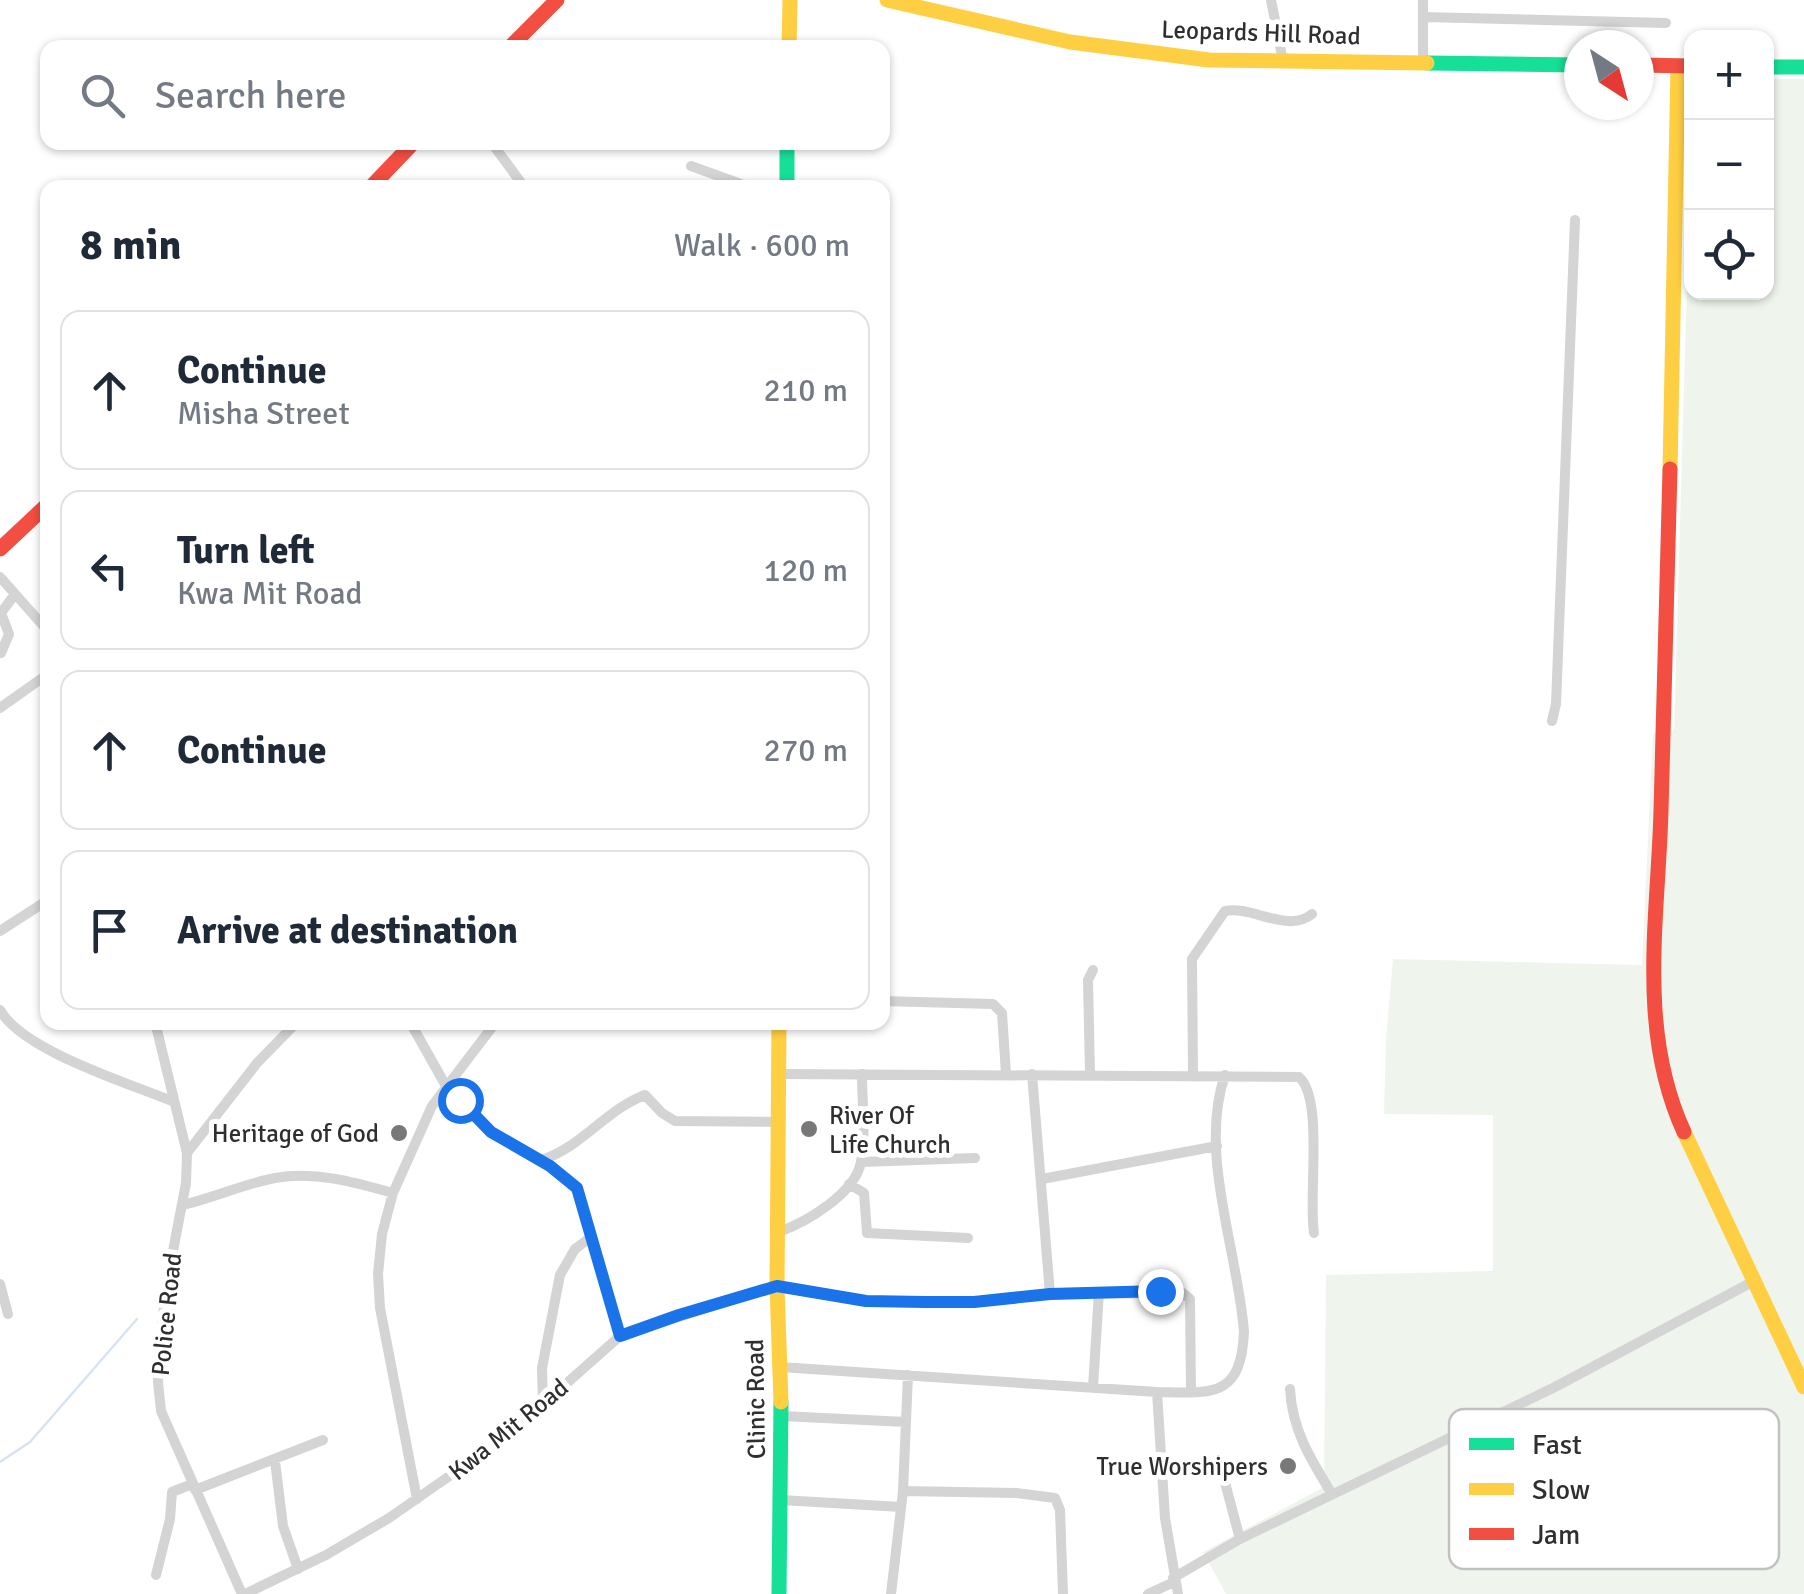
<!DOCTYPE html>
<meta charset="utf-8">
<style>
body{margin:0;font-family:Signika,sans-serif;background:#f2f2f3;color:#1f2937}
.controls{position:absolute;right:30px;top:30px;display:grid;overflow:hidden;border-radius:20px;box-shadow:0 2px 8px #0004}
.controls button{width:90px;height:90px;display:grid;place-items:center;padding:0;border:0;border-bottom:2px solid #e0e1e3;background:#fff;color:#1f2937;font:50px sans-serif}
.compass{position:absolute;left:1564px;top:30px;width:90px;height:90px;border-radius:50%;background:#fff;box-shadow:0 2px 8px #0004;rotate:144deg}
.stop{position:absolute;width:30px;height:30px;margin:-22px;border:8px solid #1a73e8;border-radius:50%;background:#fff}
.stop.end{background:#1a73e8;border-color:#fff;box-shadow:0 2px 10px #0008}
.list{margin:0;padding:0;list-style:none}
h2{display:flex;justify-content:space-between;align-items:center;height:130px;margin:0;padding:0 40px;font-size:42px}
h2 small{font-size:32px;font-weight:400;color:#747a83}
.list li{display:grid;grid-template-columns:65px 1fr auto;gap:30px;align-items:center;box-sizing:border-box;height:160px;margin:0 20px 20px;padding:0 20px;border:2px solid #e0e1e3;border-radius:20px}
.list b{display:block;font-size:38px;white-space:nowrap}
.list p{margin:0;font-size:32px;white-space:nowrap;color:#747a83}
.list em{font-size:32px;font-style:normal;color:#747a83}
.icon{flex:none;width:55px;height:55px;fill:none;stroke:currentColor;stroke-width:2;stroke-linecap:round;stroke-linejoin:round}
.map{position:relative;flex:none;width:1804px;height:1594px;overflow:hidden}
.search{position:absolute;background:#fff;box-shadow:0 2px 8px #0004;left:40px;top:40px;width:850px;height:110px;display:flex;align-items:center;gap:25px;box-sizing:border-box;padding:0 35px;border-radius:20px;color:#747a83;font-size:38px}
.panel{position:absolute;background:#fff;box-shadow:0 2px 8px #0004;left:40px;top:180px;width:850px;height:850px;border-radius:20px}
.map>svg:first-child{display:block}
</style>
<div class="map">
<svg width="1804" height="1594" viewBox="0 0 1804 1594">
<rect width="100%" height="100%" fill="#fff"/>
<path fill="#eff5ec" d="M1767,79H1804V1594H1226L1203,1552L1324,1487L1326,1275L1493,1271V1115L1384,1114L1386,1039L1393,959L1642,965L1653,733L1674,731L1691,143L1692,292H1766Z"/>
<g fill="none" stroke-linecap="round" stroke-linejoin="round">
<path stroke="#d8e3f2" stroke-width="2.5" d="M0,1462L30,1442L137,1319"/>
<path stroke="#d4d4d4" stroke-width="10" d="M1271,0L1283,61
M1423,0V62
M1423,17L1666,23
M491,142L525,188
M691,166L752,188
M0,577L48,631
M1,653L9,634L1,613L15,594
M0,708L48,674
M1552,721L1556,704L1575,220
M0,931L48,900
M882,1001L993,1004L1002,1013L1006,1074
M0,1010C23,1051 129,1083 174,1102
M155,1022L187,1153L186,1183L165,1293L158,1382L161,1411L242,1594
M410,1022L446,1086L491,1132L550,1165L577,1188L620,1336
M780,1074L1299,1077C1324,1098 1308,1199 1314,1233
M1032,1074L1050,1294
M1090,1074L1088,980L1093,970
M1193,1074L1192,959L1225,911C1251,905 1288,934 1312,914
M187,1153L257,1063L297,1022
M541,1160C581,1148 605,1110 645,1095L662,1113L675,1121L780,1122
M861,1162L975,1158
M1042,1179L1217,1146
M849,1184L864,1193L867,1233L968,1238
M182,1205C213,1198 243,1184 275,1178C316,1171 354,1182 393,1193
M779,1232C806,1222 855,1194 861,1162C866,1134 862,1102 862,1074
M0,1284L8,1314
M780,1367L1157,1392C1211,1393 1241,1399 1244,1332C1238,1251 1198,1153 1225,1075
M1093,1387L1099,1292
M1290,1389C1292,1430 1311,1460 1332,1494
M1157,1392L1165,1518L1178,1594
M543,1404L542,1368L560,1275L575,1249L591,1237
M782,1416L906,1422
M1219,1460L1240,1539
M275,1461L283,1526L298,1569
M195,1490L323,1440
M903,1491L1016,1493L1055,1498L1060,1510L1063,1594
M417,1499L380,1308L378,1274L382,1234L393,1193L432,1106L496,1022
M781,1500L901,1507
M156,1575L170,1519L172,1492L192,1484
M1173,1578L1240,1539L1555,1387L1754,1281
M245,1594L326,1555L389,1518L507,1436L620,1336L765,1289L777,1287L866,1301L974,1302L1050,1294L1183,1293L1190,1299L1191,1392
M891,1594L903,1491L908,1375
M1148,1594L1174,1582"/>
<path stroke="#16e098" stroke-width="15" d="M1427,63L1579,65
M1766,67H1804
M787,142V188
M779,1594L781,1402"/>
<path stroke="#ffcf43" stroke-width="15" d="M887,0L1070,42L1209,60L1427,63
M789,48L790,0
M1670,469L1678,66
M779,1022L777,1287L781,1402
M1684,1132L1804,1387"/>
<path stroke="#f24e42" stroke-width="15" d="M509,48L557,0
M1639,65L1692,66
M370,188L414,142
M1670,469C1668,583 1665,697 1661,811C1658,919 1637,1030 1684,1132
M0,549L48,504"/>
</g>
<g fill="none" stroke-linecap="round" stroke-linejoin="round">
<path stroke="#1a73e8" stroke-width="12" d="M460,1100L491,1132L550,1166L577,1188L620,1336L679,1315L777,1286L866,1301L925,1302H974L1050,1294L1160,1291"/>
</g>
<g fill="#787878" stroke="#fff" stroke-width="4">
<circle cx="809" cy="1129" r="10"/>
<circle cx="399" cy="1133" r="10"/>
<circle cx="1288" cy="1466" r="10"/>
</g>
<g text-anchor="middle" stroke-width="10" stroke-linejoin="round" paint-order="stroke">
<g font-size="25" fill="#2f2f2f" stroke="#fff">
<text transform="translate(1261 32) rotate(2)" y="9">Leopards Hill Road</text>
<text transform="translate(166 1314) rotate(-84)" y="9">Police Road</text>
<text transform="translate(755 1399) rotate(-91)" y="9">Clinic Road</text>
<text transform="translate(508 1429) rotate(-39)" y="9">Kwa Mit Road</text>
</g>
<g font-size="25" fill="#2f2f2f" stroke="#fff" text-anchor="end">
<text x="829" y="1124" text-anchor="start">River Of<tspan x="829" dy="29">Life Church</tspan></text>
<text x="379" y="1142">Heritage of God</text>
<text x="1268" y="1475">True Worshipers</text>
</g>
</g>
<rect x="1449" y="1409" width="330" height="160" rx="15" fill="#fff" stroke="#c1c1c1" stroke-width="2.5"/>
<rect x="1469" y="1438" width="45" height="12" fill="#16e098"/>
<rect x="1469" y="1483" width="45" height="12" fill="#ffcf43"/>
<rect x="1469" y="1528" width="45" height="12" fill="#f24e42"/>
<g font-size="28" fill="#2f2f2f">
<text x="1532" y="1454">Fast</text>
<text x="1532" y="1499">Slow</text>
<text x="1532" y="1544">Jam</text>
</g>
</svg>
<div class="controls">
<button>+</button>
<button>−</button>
<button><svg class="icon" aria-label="locate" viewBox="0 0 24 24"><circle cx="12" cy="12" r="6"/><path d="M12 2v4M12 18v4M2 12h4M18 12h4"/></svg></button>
</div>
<svg class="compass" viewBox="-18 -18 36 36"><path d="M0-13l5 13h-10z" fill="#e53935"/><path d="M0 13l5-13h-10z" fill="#747a83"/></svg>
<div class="stop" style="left:460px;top:1100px"></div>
<div class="stop end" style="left:1160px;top:1291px"></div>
<div class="search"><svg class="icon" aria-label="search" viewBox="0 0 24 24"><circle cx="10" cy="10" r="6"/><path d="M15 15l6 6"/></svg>Search here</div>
<section class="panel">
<h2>8 min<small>Walk · 600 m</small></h2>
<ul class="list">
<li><svg class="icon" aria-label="ahead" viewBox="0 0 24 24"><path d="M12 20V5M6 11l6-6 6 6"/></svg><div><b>Continue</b><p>Misha Street</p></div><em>210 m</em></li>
<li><svg class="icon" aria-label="left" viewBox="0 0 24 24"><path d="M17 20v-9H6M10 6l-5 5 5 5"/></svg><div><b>Turn left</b><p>Kwa Mit Road</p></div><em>120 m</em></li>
<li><svg class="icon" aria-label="ahead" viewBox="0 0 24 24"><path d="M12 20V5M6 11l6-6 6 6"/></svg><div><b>Continue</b></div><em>270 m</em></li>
<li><svg class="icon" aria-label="arrive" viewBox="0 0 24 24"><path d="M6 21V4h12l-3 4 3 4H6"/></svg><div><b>Arrive at destination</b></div></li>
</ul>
</section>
</div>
